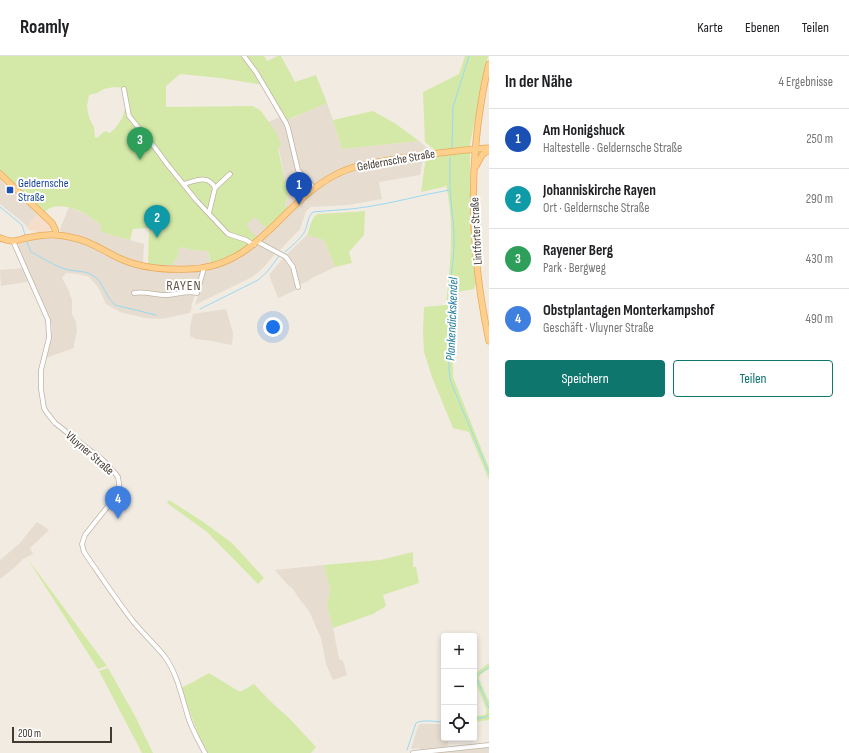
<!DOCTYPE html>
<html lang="de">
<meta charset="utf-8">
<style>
body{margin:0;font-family:"Sofia Sans Condensed",sans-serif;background:#f6f6f6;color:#202124}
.controls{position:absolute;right:12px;bottom:12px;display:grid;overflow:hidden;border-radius:4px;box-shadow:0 2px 6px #0003}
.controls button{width:36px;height:36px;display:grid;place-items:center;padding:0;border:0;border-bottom:1px solid #e0e0e0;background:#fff;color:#202124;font:20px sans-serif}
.scale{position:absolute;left:12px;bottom:10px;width:100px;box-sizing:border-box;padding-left:4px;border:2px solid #433a32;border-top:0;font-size:11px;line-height:14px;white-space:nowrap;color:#433a32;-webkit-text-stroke:3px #fff;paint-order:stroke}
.you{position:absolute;left:273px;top:271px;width:14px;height:14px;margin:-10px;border:3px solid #fff;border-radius:50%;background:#1a73e8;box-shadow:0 0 0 6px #1a73e833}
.badge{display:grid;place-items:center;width:26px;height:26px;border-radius:50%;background:#0f766e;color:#fff;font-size:13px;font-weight:700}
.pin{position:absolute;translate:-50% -33px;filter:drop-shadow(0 1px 2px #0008)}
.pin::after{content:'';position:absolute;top:21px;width:14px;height:12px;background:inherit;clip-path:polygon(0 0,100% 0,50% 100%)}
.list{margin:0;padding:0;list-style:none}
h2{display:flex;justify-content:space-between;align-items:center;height:52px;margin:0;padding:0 16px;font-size:17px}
h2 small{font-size:13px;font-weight:400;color:#757577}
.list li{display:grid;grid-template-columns:26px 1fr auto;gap:12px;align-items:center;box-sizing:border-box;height:60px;padding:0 16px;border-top:1px solid #e0e0e0}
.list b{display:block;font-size:15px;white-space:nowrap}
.list p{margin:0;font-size:13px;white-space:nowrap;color:#757577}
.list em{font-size:13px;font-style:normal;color:#757577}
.actions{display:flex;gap:8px;padding:12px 16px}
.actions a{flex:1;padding:9px 0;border:1px solid #0f766e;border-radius:4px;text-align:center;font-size:14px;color:#0f766e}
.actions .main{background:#0f766e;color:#fff}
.icon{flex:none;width:22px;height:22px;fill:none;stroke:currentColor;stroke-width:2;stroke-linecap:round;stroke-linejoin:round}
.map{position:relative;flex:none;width:489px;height:697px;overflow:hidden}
header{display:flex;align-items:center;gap:24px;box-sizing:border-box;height:56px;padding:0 20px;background:#fff;border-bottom:1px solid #e0e0e0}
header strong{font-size:19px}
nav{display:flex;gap:22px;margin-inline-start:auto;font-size:14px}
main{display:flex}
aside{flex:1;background:#fff}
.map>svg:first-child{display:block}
</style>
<header>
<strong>Roamly</strong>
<nav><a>Karte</a><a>Ebenen</a><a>Teilen</a></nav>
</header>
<main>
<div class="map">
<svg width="489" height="697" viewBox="0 0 489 697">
<rect width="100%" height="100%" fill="#f2ebe2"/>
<path fill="#e6dccf" d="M327,47L333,64L342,93L419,85L431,95L424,96L420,119L379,126L382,143L348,149L311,151L306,155L300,173L279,195L274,199L262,213L252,221L195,249L205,217L211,210V207L236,198L246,169L255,160L285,149L286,147L291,130L286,131L276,76L268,66L281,61L291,63L306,56Z
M0,123L5,130L11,136L18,140L38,158L27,171L25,168L0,148Z
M69,151L87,159L102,170L105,177L144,188L143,207L148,208L177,204L179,193L182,191L191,194L208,195L210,207L203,209L200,222L191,251H192L190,257L161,263L145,262L120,256L106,248L98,231L89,221L79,218L66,217L62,222L68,233L72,244V258L76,266L77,276L74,288V292L46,302L51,284L52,272L49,260L33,225L1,230L0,214L27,212L18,190V188H19L32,184L40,182L61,183L60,173Z
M307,179L324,184L335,211L312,222L310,223V224L299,229L298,233L278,242L269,219L284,201Z
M226,253L233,277L232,289L212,285L196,283L190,280V271L193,258Z
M37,466L49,474L30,492L33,498L23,503L13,513L0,523V504L19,488Z
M324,509L329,529L330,536L327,550L333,572L339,603L343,605L347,619L333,624L326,608L321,582L309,555L298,541L293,533L287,528L275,514Z
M420,668H444V682H449L446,696L489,691V697H421L420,692L411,693L418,670Z"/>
<path fill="#f6deca" d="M38,158L51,170V173L50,174L46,176V177H39L29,174L27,171Z"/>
<path fill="#d4e9a7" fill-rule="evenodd" d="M0,0H264L267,5L278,0H281L295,26L316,19L327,47L306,56L287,64L281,61L264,29L220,22L180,18L166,30V51L253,50L261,55L276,76L281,89L278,92L286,131L291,130L285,149L287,153L267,173L255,161L246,169L257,182L236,198L211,207L208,195L191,194L182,191L179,193L177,204H174L173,209L148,208L149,172L133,173L130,184L105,177L100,174L102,170C97,166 92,162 87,159C76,152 54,145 45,156L34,145L26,140L0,115ZM114,31L125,32C127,51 125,64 110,77L105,75L97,82L95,81L94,71L91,66L88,57L87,50L89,39L97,37L104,33Z
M465,0H488L470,88V159L476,228L474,233L453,237L452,273L453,321L489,412V424L469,376L453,372L432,321L424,296L423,275L424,251L446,249C450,209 455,169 446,129L443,131L421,136L426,101L436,95L425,86L423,36L459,18Z
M373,55L396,68L419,85L342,93L333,64Z
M365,155L364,179L349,196L352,207L335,211L324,184L307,179C310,172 311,161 318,158L353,156Z
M169,444L202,465L232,487L264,522L258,528L207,476L167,447Z
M413,496V511H416L419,527L383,539L386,550L373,558L333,572L327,550L330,536L329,529L324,509L380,504Z
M27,502L107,610L98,613Z
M489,607V613L480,619L479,623L489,645V664L474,666V660L485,659L487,655L474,622V618Z
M108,612L135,660L153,697H142L99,615Z
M209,617L240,636L254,628L269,644L290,663L316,691L311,697H207L201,686L181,632L191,627Z"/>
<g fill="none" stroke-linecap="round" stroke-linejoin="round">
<path stroke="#99daf3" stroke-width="1" d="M452,92L453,51L469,0
M450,102V134L454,176V193L449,245V313L450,323L453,331L489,417
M0,151L22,169L25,179
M26,184L31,196C41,201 55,210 65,213C75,216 87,214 95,221C104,228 105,240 115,249L156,259
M285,196C292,190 299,184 304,177C308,170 307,161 313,156C331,154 349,154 366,151C394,147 421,139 449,134
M200,253L258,224L267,216L279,200
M489,611L477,619L476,621L489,652
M474,663L486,661L489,659
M407,694L416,667C423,663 435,666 444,666"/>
<defs>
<path id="minor" d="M244,0L256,16L286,67L288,72L298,114L314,132
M124,33L129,60L156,93L167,108L196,144L228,178L246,184L254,189
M184,128C195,125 208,118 215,132L209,157
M215,132L230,118
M13,185L48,264L49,282L41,314V333L44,352L47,357L55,367L92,396L102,403L115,417L118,421L119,427V432L116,440L85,479L82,488L84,496C100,519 115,542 132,564C142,577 155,588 165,601C178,619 182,642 189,664C193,675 199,686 205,697
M258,186L286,201L293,211L298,231
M134,237C145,235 155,239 165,239C176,239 187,234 197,237L204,212
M413,697L489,689"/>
<path id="major" d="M489,8C486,19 484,30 482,41C468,121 472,205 489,285
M476,110L482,99L489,94
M0,118L52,167L55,173L56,178
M0,182C4,183 8,185 12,185C16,185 22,183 26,182C33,181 40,179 47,179C56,178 65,180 74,182C91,185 105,196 121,203C141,212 167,214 189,213C257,212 281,147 335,119C356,108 379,106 402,102C431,98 460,94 489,92"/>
</defs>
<use href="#minor" stroke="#c0b4a7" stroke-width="5.5"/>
<use href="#major" stroke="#e9aa59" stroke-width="7"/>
<use href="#minor" stroke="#fff" stroke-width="4"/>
<use href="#major" stroke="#ffd08d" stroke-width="5.5"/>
</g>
<rect fill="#1a4fb4" stroke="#fff" stroke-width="1.5" x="6" y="130" width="8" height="8" rx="2"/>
<g text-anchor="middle" stroke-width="4" stroke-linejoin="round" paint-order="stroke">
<g font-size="12" fill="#433a32" stroke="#fff">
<text transform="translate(396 104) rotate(-10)" y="4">Geldernsche Straße</text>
<text transform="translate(476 175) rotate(-93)" y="4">Lintforter Straße</text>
<text transform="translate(90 397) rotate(41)" y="4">Vluyner Straße</text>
</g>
<g font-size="12" fill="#164399" stroke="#fff" text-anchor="start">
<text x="18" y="131">Geldernsche<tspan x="18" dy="14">Straße</tspan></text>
</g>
<g font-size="13" font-style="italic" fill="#257ea3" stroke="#fff">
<text transform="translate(451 263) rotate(-88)" y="5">Plankendickskendel</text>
</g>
<g font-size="14" letter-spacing="1" fill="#675749" stroke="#fff">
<text x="184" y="234">RAYEN</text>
</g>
</g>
</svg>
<div class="controls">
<button>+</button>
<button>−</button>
<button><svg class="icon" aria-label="locate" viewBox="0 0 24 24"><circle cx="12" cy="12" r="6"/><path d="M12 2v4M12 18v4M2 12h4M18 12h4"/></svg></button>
</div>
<div class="scale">200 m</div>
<div class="you"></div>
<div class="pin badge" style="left:299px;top:149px;background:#1a4fb4">1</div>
<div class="pin badge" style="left:157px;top:182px;background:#0f9aa8">2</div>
<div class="pin badge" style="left:140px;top:104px;background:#2e9e5b">3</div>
<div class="pin badge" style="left:118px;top:463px;background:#3f7fe0">4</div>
</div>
<aside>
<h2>In der Nähe<small>4 Ergebnisse</small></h2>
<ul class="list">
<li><span class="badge" style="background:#1a4fb4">1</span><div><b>Am Honigshuck</b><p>Haltestelle · Geldernsche Straße</p></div><em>250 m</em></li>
<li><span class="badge" style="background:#0f9aa8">2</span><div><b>Johanniskirche Rayen</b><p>Ort · Geldernsche Straße</p></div><em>290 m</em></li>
<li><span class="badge" style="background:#2e9e5b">3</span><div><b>Rayener Berg</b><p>Park · Bergweg</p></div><em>430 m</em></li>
<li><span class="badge" style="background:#3f7fe0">4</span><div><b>Obstplantagen Monterkampshof</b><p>Geschäft · Vluyner Straße</p></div><em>490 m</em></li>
</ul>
<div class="actions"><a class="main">Speichern</a><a>Teilen</a></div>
</aside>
</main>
